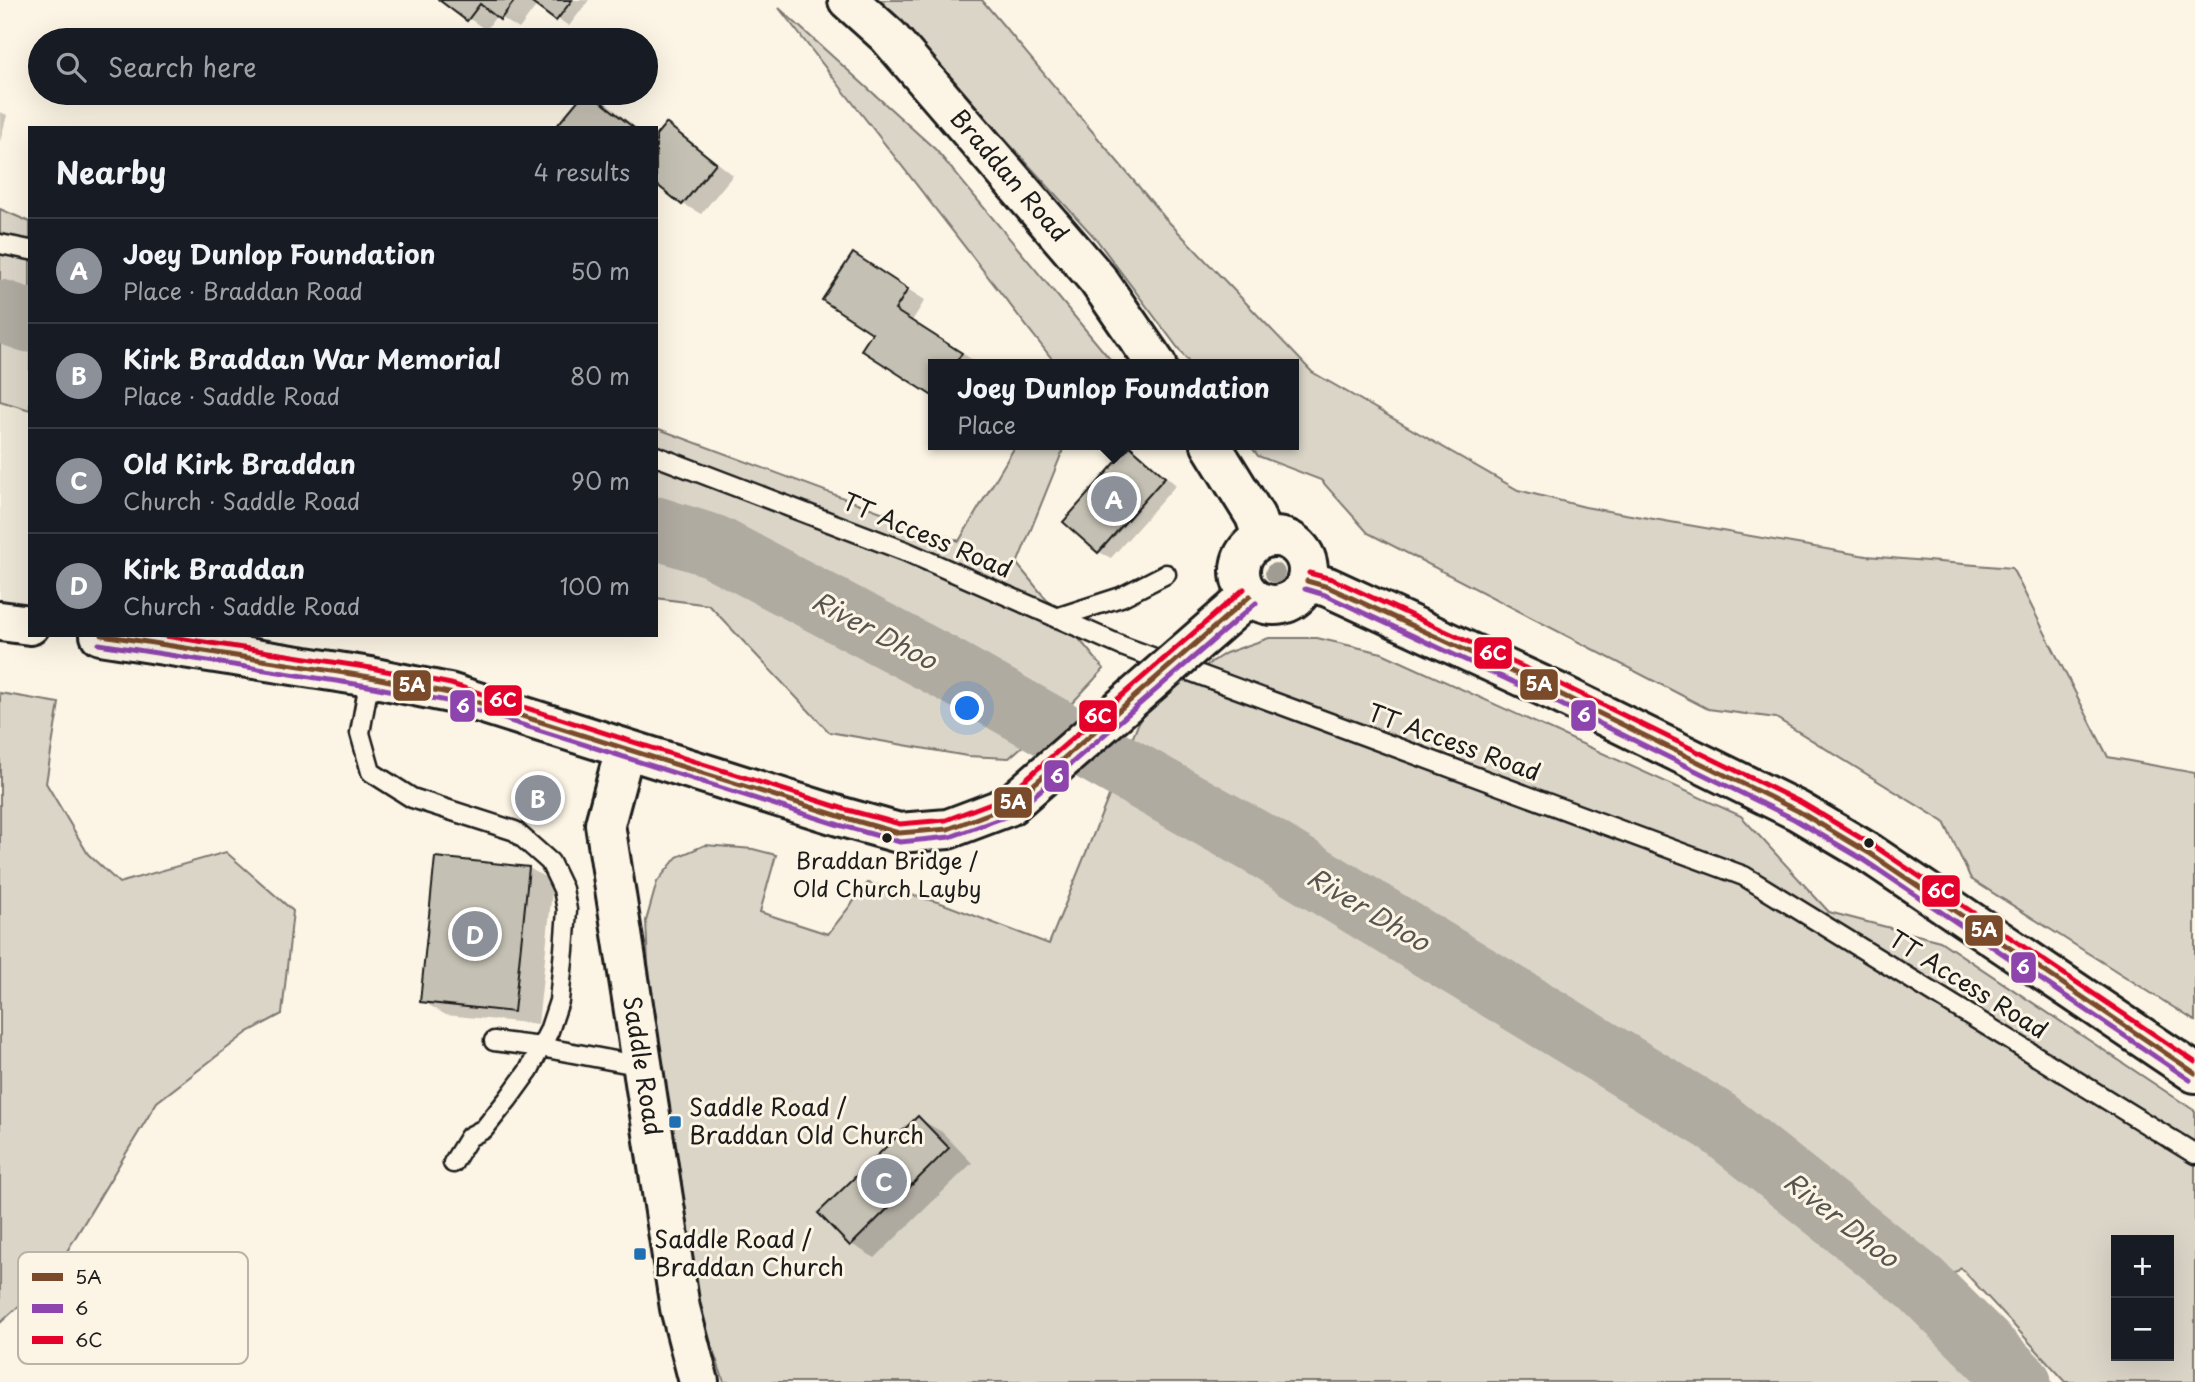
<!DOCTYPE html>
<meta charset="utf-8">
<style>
body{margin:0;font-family:"Playpen Sans",sans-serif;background:#242831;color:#f1f3f6}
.controls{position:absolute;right:21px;bottom:21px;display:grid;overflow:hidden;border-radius:0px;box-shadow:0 7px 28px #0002}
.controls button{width:63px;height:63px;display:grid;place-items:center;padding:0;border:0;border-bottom:2px solid #363941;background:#171b24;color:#f1f3f6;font:35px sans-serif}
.you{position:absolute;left:968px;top:709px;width:24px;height:24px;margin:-18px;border:5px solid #fff;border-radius:50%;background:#1a73e8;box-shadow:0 0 0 10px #1a73e833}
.badge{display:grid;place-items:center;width:46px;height:46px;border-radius:50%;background:#8c9099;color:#fff;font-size:23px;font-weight:700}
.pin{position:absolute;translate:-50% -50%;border:4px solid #fff;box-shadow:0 2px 7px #0006}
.popup{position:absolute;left:928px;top:359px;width:371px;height:91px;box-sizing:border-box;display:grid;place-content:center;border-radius:0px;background:#171b24;filter:drop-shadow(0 2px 5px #0005);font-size:23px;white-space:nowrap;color:#9ea1a6}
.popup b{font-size:26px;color:#f1f3f6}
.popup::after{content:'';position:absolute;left:50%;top:100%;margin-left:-14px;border:14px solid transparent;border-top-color:#171b24}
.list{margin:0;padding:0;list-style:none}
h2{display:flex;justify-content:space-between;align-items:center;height:91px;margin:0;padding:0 28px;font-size:30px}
h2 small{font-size:23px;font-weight:400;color:#9ea1a6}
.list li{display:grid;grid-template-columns:46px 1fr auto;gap:21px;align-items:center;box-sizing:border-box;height:105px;padding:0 28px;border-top:2px solid #363941}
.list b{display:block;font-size:26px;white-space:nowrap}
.list p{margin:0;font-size:23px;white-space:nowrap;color:#9ea1a6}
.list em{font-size:23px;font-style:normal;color:#9ea1a6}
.icon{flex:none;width:38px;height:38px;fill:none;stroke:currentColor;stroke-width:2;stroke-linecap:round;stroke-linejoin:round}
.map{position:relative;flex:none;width:2195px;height:1382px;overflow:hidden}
.search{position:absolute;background:#171b24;box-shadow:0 7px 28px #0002;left:28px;top:28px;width:630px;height:77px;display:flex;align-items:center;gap:18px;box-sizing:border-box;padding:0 24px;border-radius:38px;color:#9ea1a6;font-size:26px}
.panel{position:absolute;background:#171b24;box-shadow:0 7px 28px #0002;left:28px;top:126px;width:630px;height:511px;border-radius:0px}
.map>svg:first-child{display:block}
</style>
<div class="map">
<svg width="2195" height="1382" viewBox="0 0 2195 1382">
<rect width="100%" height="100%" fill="#fcf5e5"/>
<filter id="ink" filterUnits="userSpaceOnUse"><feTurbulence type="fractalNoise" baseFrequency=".0143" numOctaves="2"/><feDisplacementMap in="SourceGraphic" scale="14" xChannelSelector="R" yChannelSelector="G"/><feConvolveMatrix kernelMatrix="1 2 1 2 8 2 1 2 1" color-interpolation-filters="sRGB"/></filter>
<g filter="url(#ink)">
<path fill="#ebe5d6" d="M0,401L30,410V615L0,610Z"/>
<path fill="#dbd5c8" stroke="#7c7872" stroke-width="2" fill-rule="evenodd" d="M878,0H982L1165,218L1312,372L1518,490L1585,507L1866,556L2012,568L2108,757L2195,773V1021L1971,879L1944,822L1776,718L1708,709L1368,533L1321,480L1258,456L1250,445H1294V364H1190L1096,239Z
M779,8L936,150L1114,364H1056Z
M0,209L30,222V410L0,401Z
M656,428L959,541L1016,445H1065L1017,564L1104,669L1074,701L1009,758L967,756L829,732L709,605L656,598Z
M1269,638H1317L1382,653L1741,816L1829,912L1940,941L2195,1111V1382H2066L1961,1268L1919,1302L1991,1382H724L696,1299L648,963L646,921L657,882L677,857L705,845L753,849L776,855L760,912L828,934L868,883L941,903L1049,944L1141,717L1183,680L1226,653ZM2116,1240H2169V1356H2116Z
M0,693L59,703L46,783L88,854L119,883L226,852L293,911L282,1014L248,1032L157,1102L52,1276L0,1323Z"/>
<path fill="#0003" d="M442,0H589L569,26L537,5L519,29L497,15L486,30Z
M586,93L605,102L636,128H557Z
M0,112L7,115L0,142Z
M666,125L684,136L733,175L701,214L683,204L656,182Z
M871,266L925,300L912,321L979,364H934L875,332Z
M1131,448L1142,455L1176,485L1111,558L1099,552L1065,522Z
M529,868L553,882L538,1024L446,1015L422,1001Z
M918,1118L942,1132L972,1163L875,1258L851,1244Z"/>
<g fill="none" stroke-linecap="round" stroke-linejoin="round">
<path stroke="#b0aba1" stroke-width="63" d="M0,311L30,321
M656,528L713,546L942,666L1263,846L1716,1121L1921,1284L2020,1382"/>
</g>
<path fill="#c4c0b3" stroke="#1c1c1c" stroke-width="2" d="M439,0H515L500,20L480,4L467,21Z
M528,0H572L556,21Z
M584,93H590L634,128H555Z
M666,123L716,163L682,205L656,184V135Z
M853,253L908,289L895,310L962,353L955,364H934V397L861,350L872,333L822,300Z
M1130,446L1165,477L1098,553L1063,522Z
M435,857L529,867L514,1012L420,1002Z
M918,1116L949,1148L850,1246L818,1213Z"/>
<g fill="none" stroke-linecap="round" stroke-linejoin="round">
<defs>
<path id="lane" d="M0,244L30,250
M656,456L905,551L1122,646L1744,876L2195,1154
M1056,618L1121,597L1166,574
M370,677L360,733L371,772L412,798L515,831L550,862L563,889L567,910L564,950L559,1001L549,1031L529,1070L508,1099L484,1129L469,1137L453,1163
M494,1041L541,1047L642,1066"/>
<path id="highway" d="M848,0L888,36L1098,280L1156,364
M1211,445L1255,516L1263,539
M1240 571a34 34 0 1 1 68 0a34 34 0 1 1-68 0Z
M1307,581L1328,587L1556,692L1798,811L1869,853L2195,1073
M0,621L30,625
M100,635L370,677L449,693L842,817L899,833L948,829L1009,806
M625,749L605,824L680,1308L699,1382"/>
</defs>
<use href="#lane" stroke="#1c1c1c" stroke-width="23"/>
<use href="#highway" stroke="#1c1c1c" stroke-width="44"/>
<use href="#lane" stroke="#fcf5e5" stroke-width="18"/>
<use href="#highway" stroke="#fcf5e5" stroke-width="38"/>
<defs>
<path id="highway-bridge" d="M1009,806L1238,606"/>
</defs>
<use href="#highway-bridge" stroke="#1c1c1c" stroke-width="44" stroke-linecap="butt"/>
<use href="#highway-bridge" stroke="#fcf5e5" stroke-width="38"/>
<defs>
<path id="bus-1" d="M1307,581L1328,587L1556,692L1798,811L1869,853L2195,1073
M102,635L370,677L449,693L842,817L899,833L948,829L1009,806L1250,596"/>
<path id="bus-2" d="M1305,589L1325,595L1552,700L1794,819L1864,860L2190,1080
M99,644L368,686L447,701L839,825L900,842L950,837L1013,814L1256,603"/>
<path id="bus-3" d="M1309,573L1332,579L1560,684L1802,803L1874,846L2195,1062
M159,635L371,668L451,684L844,809L900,824L946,820L1004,798L1244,589"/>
</defs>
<use href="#bus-1" stroke="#fcf5e5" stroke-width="10"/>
<use href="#bus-2" stroke="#fcf5e5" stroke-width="10"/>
<use href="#bus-3" stroke="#fcf5e5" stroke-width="10"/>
<use href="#bus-1" stroke="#7a4b2a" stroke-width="5"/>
<use href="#bus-2" stroke="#8e44ad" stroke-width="5"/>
<use href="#bus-3" stroke="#e4002b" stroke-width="5"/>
</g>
<circle fill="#a09c93" cx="1275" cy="573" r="10"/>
</g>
<g fill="#1c1c1c" stroke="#fcf5e5" stroke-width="2.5">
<circle cx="887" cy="838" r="6"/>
<circle cx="1869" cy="843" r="6"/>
</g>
<g fill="#1f6fb2" stroke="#fcf5e5" stroke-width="2.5">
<rect x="668" y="1115" width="14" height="14" rx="3.5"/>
<rect x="633" y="1247" width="14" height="14" rx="3.5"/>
</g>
<g text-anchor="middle" stroke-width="6" stroke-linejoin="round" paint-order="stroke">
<g font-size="22" fill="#1c1c1c" stroke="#fcf5e5">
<text x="887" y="869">Braddan Bridge /<tspan x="887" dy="28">Old Church Layby</tspan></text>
</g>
<g font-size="24" fill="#1c1c1c" stroke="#fcf5e5">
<text transform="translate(1009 176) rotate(49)" y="8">Braddan Road</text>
<text transform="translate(927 536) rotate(23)" y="8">TT Access Road</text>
<text transform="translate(1454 743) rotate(20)" y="8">TT Access Road</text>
<text transform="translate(1968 985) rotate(32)" y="8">TT Access Road</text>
<text transform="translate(642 1066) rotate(81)" y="8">Saddle Road</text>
</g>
<g font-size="24" fill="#1c1c1c" stroke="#fcf5e5" text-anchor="start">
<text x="689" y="1116">Saddle Road /<tspan x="689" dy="28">Braddan Old Church</tspan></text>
<text x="654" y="1248">Saddle Road /<tspan x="654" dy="28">Braddan Church</tspan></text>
</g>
<g font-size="26" font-style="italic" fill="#575551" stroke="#fcf5e5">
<text transform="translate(874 631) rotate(28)" y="9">River Dhoo</text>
<text transform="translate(1368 910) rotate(31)" y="9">River Dhoo</text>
<text transform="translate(1841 1220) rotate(38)" y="9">River Dhoo</text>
</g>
</g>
<rect x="18" y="1252" width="230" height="112" rx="10" fill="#fcf5e5" stroke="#b9b4a9" stroke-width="2"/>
<rect x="32" y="1273" width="31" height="8" fill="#7a4b2a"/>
<rect x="32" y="1304" width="31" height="9" fill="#8e44ad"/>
<rect x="32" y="1336" width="31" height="8" fill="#e4002b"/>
<g font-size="19" fill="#1c1c1c">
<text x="75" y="1284">5A</text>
<text x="75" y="1315">6</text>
<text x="75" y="1347">6C</text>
</g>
<g stroke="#fcf5e5" stroke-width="2.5">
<rect x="1473" y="636" width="40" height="34" rx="7" fill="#e4002b"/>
<rect x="1519" y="668" width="40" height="33" rx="7" fill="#7a4b2a"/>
<rect x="392" y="669" width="40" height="33" rx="7" fill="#7a4b2a"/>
<rect x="483" y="684" width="40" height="33" rx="7" fill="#e4002b"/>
<rect x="449" y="689" width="27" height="34" rx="7" fill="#8e44ad"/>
<rect x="1570" y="699" width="27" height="33" rx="7" fill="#8e44ad"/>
<rect x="1078" y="699" width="40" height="34" rx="7" fill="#e4002b"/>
<rect x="1043" y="759" width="27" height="34" rx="7" fill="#8e44ad"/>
<rect x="993" y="786" width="40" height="33" rx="7" fill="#7a4b2a"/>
<rect x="1921" y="874" width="40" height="34" rx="7" fill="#e4002b"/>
<rect x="1964" y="914" width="40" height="33" rx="7" fill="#7a4b2a"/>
<rect x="2010" y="951" width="27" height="33" rx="7" fill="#8e44ad"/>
</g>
<g font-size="19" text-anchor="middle" font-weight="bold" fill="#fff">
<text x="1493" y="660">6C</text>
<text x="1539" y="691">5A</text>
<text x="412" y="692">5A</text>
<text x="503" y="707">6C</text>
<text x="463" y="713">6</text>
<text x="1584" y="722">6</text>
<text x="1098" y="723">6C</text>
<text x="1057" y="783">6</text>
<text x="1013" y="809">5A</text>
<text x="1941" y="898">6C</text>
<text x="1984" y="937">5A</text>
<text x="2023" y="974">6</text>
</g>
</svg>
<div class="controls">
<button>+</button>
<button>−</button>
</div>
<div class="you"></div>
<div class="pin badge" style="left:1114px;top:499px">A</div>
<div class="popup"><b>Joey Dunlop Foundation</b>Place</div>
<div class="pin badge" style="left:538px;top:798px">B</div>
<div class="pin badge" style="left:884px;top:1181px">C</div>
<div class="pin badge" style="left:475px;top:934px">D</div>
<div class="search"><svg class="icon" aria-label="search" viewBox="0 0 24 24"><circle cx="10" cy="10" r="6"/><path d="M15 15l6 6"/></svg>Search here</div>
<section class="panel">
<h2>Nearby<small>4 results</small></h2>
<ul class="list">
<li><span class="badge">A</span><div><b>Joey Dunlop Foundation</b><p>Place · Braddan Road</p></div><em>50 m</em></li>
<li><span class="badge">B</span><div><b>Kirk Braddan War Memorial</b><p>Place · Saddle Road</p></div><em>80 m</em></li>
<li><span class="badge">C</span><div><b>Old Kirk Braddan</b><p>Church · Saddle Road</p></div><em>90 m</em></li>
<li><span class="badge">D</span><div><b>Kirk Braddan</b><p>Church · Saddle Road</p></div><em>100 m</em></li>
</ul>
</section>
</div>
